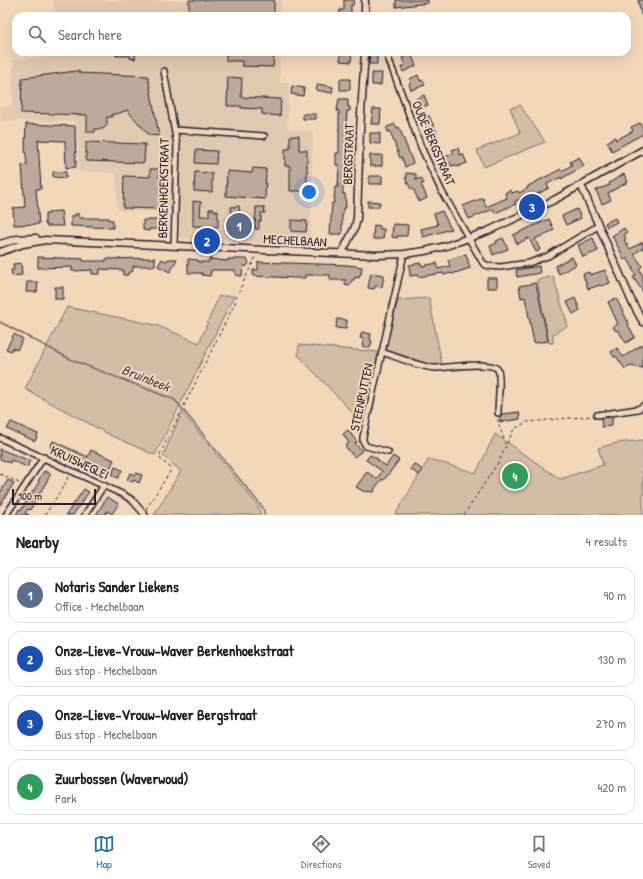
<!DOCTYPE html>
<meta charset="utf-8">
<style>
body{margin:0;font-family:"Patrick Hand",sans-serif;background:#f2f2f2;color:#222}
.scale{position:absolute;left:12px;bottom:10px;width:84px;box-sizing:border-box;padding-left:4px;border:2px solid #22223b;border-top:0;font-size:11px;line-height:14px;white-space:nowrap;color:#22223b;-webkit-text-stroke:3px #f2d7b9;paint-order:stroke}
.you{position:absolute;left:309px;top:192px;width:14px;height:14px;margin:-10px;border:3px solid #fff;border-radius:50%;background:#1a73e8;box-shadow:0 0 0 6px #1a73e833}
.badge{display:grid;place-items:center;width:26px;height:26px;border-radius:50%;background:#1f6fb2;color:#fff;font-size:13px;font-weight:700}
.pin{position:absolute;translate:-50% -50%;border:2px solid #fff;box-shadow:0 1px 4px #0006}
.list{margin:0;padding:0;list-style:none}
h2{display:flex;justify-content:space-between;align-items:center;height:52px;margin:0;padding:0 16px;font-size:17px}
h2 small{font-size:13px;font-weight:400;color:#767676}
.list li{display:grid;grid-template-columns:26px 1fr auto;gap:12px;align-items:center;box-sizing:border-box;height:56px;margin:0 8px 8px;padding:0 8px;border:1px solid #e0e0e0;border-radius:12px}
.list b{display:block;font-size:15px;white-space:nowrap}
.list p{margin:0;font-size:13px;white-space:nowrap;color:#767676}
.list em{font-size:13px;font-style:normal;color:#767676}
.icon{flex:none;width:22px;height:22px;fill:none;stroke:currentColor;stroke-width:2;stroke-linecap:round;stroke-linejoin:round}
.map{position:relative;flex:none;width:643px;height:515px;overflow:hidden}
.search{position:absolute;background:#fff;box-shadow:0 4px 16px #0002;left:12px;right:12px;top:12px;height:44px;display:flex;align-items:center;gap:10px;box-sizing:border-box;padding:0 14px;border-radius:12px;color:#767676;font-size:15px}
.sheet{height:308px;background:#fff}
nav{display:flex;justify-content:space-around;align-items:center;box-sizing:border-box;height:56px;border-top:1px solid #e0e0e0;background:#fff;font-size:11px;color:#767676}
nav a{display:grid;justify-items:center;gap:2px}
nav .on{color:#1f6fb2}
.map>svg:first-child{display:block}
</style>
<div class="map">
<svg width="643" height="515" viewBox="0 0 643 515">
<rect width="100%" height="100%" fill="#f2d7b9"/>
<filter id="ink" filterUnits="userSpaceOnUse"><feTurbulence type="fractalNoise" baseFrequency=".025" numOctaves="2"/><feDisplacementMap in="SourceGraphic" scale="8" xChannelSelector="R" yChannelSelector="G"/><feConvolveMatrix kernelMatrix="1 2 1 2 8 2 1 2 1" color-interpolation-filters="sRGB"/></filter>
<g filter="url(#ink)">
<path fill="#e2cab0" d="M53,0H281L280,16H55Z
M58,52H280V83H289L288,129L313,131L310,245L179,238V212L118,211L116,173L79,172L76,121H0V107L12,106L13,60L58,56Z"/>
<path fill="#d4bda7" stroke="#7b7071" d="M520,105L545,142L484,167L477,150L520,133L510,108Z
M553,276L568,326L553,334V343H549L537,280Z
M219,296H234L155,455L110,435L25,389L67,307L156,325L199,343Z
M429,298L442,365H431L385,350L398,300Z
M299,345L379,352L364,425L298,355Z
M182,412L258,506L261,515H154L181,471L163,456Z
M495,434L560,479L603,465L598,448L617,443L643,440V515H395L429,459L476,473Z"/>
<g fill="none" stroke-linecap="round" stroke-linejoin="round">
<path stroke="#72686c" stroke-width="1.5" d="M0,322L72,360L175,400L263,508L265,515"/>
</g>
<path fill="#beaa9a" stroke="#22223b" d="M189,0H274V16H189Z
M344,0H354L353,5H351V16H339L340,10H344Z
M396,0H428V3L396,7Z
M638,0H643V15H641Z
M116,52H136L135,59L130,58V56H116Z
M226,52H274L273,67L242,66V61H226Z
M341,52H352L351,62L340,61Z
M370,52H377V64H369Z
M411,54L416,66L403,72L401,67L405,65L402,58Z
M76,71H79V73L148,76L159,136L149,135L127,110L117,114H112V117H107V125L103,129H95V132H87V115L21,113L22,78Z
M372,73H382L381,85H372Z
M418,75L420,81L423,80L425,85L411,90L409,84L411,83L410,79Z
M228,77L242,78L241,97L281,99L280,116L262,114V109L241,108V106H227Z
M340,79H350V90H340Z
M318,84L333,87L332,93L316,90Z
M292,86L304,88L303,96L291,94Z
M424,95L428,105L419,108L416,99Z
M339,99H348V107H350V111H347L346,127H349L348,183L343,182V194H345L346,208H343V215H342V234H330L332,203H334L335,187H338L339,165H336V153H339V111H337Z
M373,109H381L380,124H371Z
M303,114H316V119H303Z
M429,116L437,133L431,136L422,119Z
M640,123L643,129V134L612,151L607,142L615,137L616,140L633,131L631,127Z
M26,124L75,126L76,167L66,168L65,141L38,140L41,189H36L39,224L14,225L13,208L25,207L22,165L27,164L25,147Z
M395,124L397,128L399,127L413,163L405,167L402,157L400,158L390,131L388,132L387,129V127Z
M370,133H380V144L370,143Z
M290,136H299V150H307V191H290V166H285V149H290Z
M86,142L145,144L144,163L86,161Z
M458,148L460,155L463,154L467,163L457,167L456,165L451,166L450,163L447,164L444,157L454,153L452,150Z
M196,150L217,151L216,164L195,163Z
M370,155H382V166H370Z
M579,157L584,166L566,176L561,179V177L547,184L549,188L530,198L529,196H526L514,202L516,204L495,213L493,209L469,219L463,206L483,198L486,207L507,198L505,193L511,190L512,193L518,191L519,193L528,188V186L561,169L562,171L572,165L570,162Z
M253,168L266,169L265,199L226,196L227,171L252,173Z
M150,169H159V177H160L159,209L123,208L124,176L150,177Z
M53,172H66V178L53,177Z
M195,172L212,173V192L194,191Z
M406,173L416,174V180L421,178L424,183L421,184L427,198L419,202L413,188L411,189L405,178H407Z
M624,174L628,182L608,193L611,200L602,204L596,190L610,185L609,183Z
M369,176H382V184H369Z
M193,201L201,202L200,216H209V209H214V211H218V227L193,226Z
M368,201L380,202L379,207H368Z
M239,206L241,227L233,228L231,207Z
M256,207H264L265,213H261V221H259V229H255Z
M577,209L581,218L566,225L562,216Z
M61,211L63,226H46V224H45V214H49V212Z
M442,211L451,229L423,237L421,229L438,225L434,214Z
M75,214H79V218H109V220H113V228L71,226V216H75Z
M615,218L617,222L607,227L605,223Z
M549,219L554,230L535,239L540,250L536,252L529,238L517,244L513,235Z
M143,220H161V229H149V231L143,230Z
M291,220L307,221L306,232L291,231Z
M393,224L408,225L407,236H397V238L392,237Z
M374,225L380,226V229H384L383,239H373Z
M624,228L627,233L624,235L626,239L624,240L630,249L643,242V248L634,254L642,266L639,269L643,276V292L633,277L636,275L632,269L633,268L627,258L624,260L621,255L622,254L612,236Z
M503,238L508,249L493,255L490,246L497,243L496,241Z
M593,238L598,251L583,257L578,245Z
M466,254L470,268L452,274L451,273L444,275L443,273L418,277L417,275L410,276L409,265L421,263L422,266L437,263L438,269L450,266L448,260Z
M38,257L83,259V261H106V259L155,258V266H133V271L128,273V275H123V270L100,269V274H92V270L72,271V267L38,268Z
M572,257L576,265L559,274L555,266Z
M162,259L166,261L169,259H177L170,272L158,266Z
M188,259L198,260V262H209V259L228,261V259H247L249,263L246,267L243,265L242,276L235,275V270H211L210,276L202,275V273H188Z
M258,262L348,265L362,267L361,274H360L359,278L355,277L354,280H352L349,286L345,285L346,280H330V275H305V278H295L253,276V270H258Z
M21,263L22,275L12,276L11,270H14L13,264Z
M539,266L540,273L517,277L516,270Z
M605,270L610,283L601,286L600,285L588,289L583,274L589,272L590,275Z
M371,273L384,275L382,287L375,286L374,289L368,288Z
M487,278H497V288H487Z
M27,282H38L37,292H26Z
M536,283L548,341L534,343L525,297L521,298L519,286Z
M55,287H63V299H55Z
M575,298L580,310L573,314L567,302Z
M616,298L629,324L628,325L635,337L626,343L618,330L616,331L613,327L618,324L608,302Z
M337,319L347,320L346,329L336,328Z
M362,332L371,334L370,340L372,341L370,348L362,346L364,339L360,338Z
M14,334L23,339L17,350L12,348L11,351L6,349Z
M643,344V368L630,366L625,369L616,356L614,357L611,352L617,348L623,357Z
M519,412L520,419L500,422V417L502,414Z
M612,417V426L602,427L601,418Z
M11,422L38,434L35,441L7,429Z
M348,430L357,442L355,443L362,451L354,457L345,446L349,443L343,434Z
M53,441L88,457L91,450L114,460L110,468L105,466L103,471L50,448Z
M0,449L30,461L27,467L11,460L10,463L0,459Z
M370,455L378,459L377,460L386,466L393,456L399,460L384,480L382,479L375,488L374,492L363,491L356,487L367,472L377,479L382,471L366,460Z
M414,464L423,470L419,475L410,469Z
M115,467L122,470L118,478L112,475Z
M44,471L51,474L30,510L28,509L25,513L29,515H16L19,509L21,510L39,482L38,481Z
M130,473L135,475L136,473L142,475L139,483L134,480L133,482L127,480Z
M8,480L14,483L0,505V493Z
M84,489L89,492L73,515H66Z
M107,497L119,504L112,514L107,511L105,515H96Z"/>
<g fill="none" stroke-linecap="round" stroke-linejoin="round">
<defs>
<path id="minor" d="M386,52L421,147L442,192L483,263L488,266L500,267L529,263L548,256L598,226
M164,71L177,145L174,246
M175,130L264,136
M382,352C394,356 423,368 435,368C445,368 493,360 498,370C501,375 498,404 498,413
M597,415L638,409L643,406
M0,438L124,495L132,500L145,515
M388,452L366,446L363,441V437L404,254
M6,515L44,457
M85,515L104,485"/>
<path id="tertiary" d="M365,16V0
M581,185L632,302L643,322
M0,244L17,239L36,238
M0,252L23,244L46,240L377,255L404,254L425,251L446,246L488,231L554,200L643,150
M342,253L355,227L357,218L360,129L365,52"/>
</defs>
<use href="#minor" stroke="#22223b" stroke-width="8"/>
<use href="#tertiary" stroke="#22223b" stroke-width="9"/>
<path stroke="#22223b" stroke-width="1" stroke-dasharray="3 3" stroke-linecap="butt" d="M498,419C498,427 504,435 505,444
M0,474L19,483
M146,509L170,472V467L161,460L160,454L235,303L236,297L256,256
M45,515L67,481L68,475
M464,515L499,461L514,429L527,422L592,416"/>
<use href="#minor" stroke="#f2d7b9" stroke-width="5"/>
<use href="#tertiary" stroke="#f2d7b9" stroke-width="6"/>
</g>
</g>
<g text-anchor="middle" stroke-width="4" stroke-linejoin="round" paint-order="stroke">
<g font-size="13" fill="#22223b" stroke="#f2d7b9">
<text transform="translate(434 143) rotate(67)" y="5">OUDE BERGSTRAAT</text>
<text transform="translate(348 154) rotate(-88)" y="5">BERGSTRAAT</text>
<text transform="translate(163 188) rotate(-89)" y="5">BERKENHOEKSTRAAT</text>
<text transform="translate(295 240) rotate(3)" y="5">MECHELBAAN</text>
<text transform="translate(361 397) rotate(-78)" y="5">STEENPUTTEN</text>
<text transform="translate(80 462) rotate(25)" y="5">KRUISWEGLEI</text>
</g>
<g font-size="14" font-style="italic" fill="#4a4553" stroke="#f2d7b9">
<text transform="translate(146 378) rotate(22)" y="5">Bruinbeek</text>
</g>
</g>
</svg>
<div class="scale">100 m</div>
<div class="you"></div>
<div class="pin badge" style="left:239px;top:226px;background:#5c6f8a">1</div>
<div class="pin badge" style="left:207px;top:241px;background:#1a4fb4">2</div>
<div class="pin badge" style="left:532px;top:207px;background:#1a4fb4">3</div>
<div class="pin badge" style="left:515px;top:476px;background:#2e9e5b">4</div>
<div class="search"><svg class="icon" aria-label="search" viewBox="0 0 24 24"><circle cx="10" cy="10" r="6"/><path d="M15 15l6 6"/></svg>Search here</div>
</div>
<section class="sheet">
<h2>Nearby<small>4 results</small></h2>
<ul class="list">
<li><span class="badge" style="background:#5c6f8a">1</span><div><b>Notaris Sander Liekens</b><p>Office · Mechelbaan</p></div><em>90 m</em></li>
<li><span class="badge" style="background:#1a4fb4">2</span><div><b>Onze-Lieve-Vrouw-Waver Berkenhoekstraat</b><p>Bus stop · Mechelbaan</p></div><em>130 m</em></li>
<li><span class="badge" style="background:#1a4fb4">3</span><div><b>Onze-Lieve-Vrouw-Waver Bergstraat</b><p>Bus stop · Mechelbaan</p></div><em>270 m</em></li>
<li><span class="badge" style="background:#2e9e5b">4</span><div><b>Zuurbossen (Waverwoud)</b><p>Park</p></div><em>420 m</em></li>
</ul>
</section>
<nav>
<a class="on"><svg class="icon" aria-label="map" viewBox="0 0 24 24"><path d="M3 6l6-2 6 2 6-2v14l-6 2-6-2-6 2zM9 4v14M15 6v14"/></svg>Map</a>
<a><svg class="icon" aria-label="directions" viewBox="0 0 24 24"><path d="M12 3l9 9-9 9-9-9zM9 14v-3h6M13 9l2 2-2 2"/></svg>Directions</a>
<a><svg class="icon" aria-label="saved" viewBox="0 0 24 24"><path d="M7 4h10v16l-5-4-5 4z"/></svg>Saved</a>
</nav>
